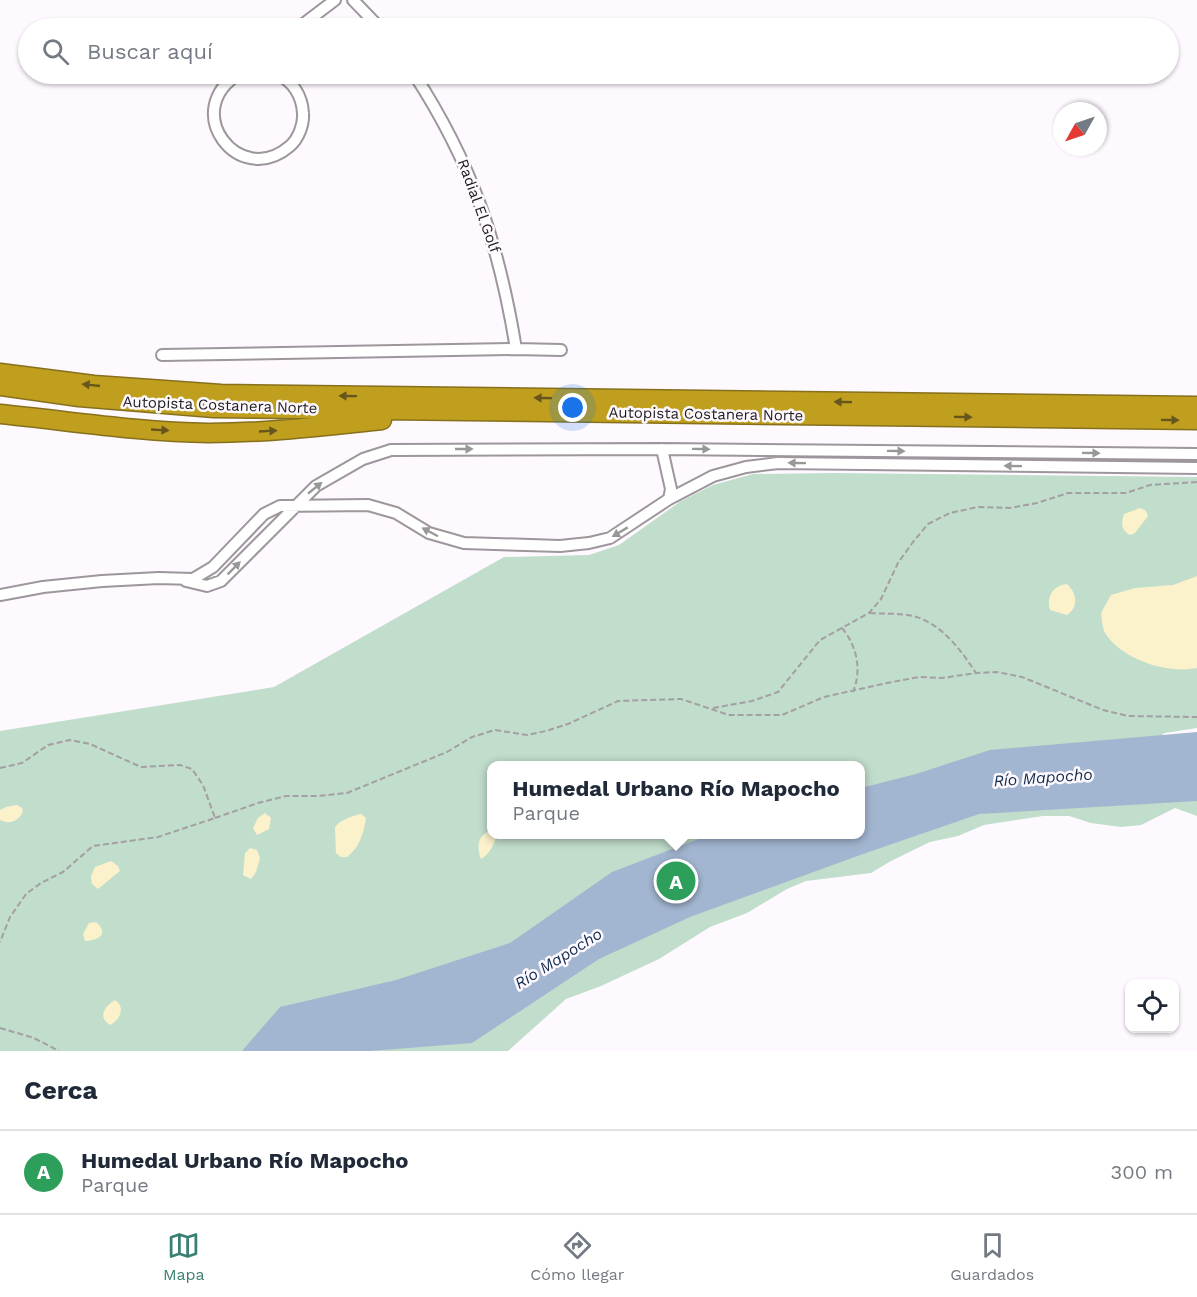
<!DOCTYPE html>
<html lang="es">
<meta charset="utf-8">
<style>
body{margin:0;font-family:"Work Sans",sans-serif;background:#f2f2f3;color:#1f2937}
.controls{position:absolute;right:18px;bottom:18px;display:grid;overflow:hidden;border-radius:12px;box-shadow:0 2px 4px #0004}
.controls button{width:54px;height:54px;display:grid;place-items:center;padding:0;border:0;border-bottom:2px solid #e0e1e3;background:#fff;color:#1f2937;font:30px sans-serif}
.compass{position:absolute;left:1053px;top:102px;width:54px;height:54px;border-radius:50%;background:#fff;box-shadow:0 2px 4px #0004;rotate:230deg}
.you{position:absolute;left:573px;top:408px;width:21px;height:21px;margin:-15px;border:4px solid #fff;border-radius:50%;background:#1a73e8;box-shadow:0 0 0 9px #1a73e833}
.badge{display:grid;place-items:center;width:39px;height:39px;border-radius:50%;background:#3a7f73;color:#fff;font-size:20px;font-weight:700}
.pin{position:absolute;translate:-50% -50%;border:3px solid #fff;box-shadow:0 2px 6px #0006}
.popup{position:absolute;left:487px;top:761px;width:378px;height:78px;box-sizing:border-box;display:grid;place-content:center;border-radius:12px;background:#fff;filter:drop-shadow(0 2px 4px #0005);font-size:20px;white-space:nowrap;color:#747a83}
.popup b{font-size:22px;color:#1f2937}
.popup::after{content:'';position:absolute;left:50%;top:100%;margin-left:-12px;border:12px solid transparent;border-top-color:#fff}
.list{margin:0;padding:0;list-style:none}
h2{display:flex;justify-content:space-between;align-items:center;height:78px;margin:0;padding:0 24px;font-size:26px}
h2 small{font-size:20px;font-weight:400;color:#747a83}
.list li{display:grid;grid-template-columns:39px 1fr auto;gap:18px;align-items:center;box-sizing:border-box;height:84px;padding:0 24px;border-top:2px solid #e0e1e3}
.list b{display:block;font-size:22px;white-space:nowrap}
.list p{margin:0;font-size:20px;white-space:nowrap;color:#747a83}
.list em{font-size:20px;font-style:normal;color:#747a83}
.icon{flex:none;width:33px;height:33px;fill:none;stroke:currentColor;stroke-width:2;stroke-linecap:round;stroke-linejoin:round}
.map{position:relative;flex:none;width:1197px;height:1051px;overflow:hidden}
.search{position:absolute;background:#fff;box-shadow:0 2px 4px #0004;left:18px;right:18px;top:18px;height:66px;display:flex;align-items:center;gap:15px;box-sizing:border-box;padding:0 21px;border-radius:33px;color:#747a83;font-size:22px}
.sheet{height:162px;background:#fff}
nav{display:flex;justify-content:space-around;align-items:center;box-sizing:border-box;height:84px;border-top:2px solid #e0e1e3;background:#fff;font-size:16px;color:#747a83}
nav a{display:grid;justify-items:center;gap:3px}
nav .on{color:#3a7f73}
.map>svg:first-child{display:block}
</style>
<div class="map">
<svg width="1197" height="1051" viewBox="0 0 1197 1051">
<rect width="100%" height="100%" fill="#fef9fe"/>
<path fill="#c1ddcb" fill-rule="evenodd" d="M835,473L1197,477V728L1165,733L1162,735L1173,739H1197V816L1175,808L1141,825L1121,827L1091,823L1069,816H1043L984,825L958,836L930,842L891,861L871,873L806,881L787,889L747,913L710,927L659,959L601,986L566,999L508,1051H0V731L274,687L504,557L589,555L619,545L681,501L713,485L753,474ZM492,766H861V834H492Z"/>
<path fill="#fbf2cc" d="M1140,508L1146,511L1148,516L1135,533L1130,535C1121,530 1121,524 1124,514Z
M1197,576V668C1167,674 1125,660 1107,636C1102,630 1102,620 1101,613L1111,595L1135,588L1173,585Z
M1067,584C1077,593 1079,607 1067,615L1050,610C1046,597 1053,585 1067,584Z
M17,805L22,808L23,811C19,821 10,825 0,820V810L6,807Z
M265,813L271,818L269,829L257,835L253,828L258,818Z
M361,814L366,818C364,833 359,848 347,857H341L336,853C336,850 335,829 335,828C337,821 355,815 361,814Z
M491,831L492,834L497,835C494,844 490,854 481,859C476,847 478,834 491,831Z
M250,848L257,850L260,858L256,872L251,879L243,875L245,853Z
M111,861L118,866L120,871L98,889L92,884L91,876L95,867Z
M96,922C110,934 98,941 85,941L83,934L89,923Z
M115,1000C126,1007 120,1020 110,1025C97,1017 105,1006 115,1000Z"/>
<path fill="#a3b6d1" d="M1197,732V801L979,814L863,854L690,917L599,959L472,1043L370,1051H242L280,1007L396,980L510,943L612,872L709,835L861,834V788L916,774L990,750Z"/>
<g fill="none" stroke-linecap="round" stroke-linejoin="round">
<defs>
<path id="minor" d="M353,0L380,28
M298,28L335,0
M239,74C179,110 239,190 290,146C298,139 304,125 303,113C302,96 293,81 277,74
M414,74C472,163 499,244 516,349
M162,355L516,349L561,350
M662,449L671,489L669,499
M186,581L207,586L221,581L316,486L363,459L391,450L662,449L1197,454
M0,595L43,587L102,581L159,578L193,579L213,567L264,514L280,506L368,505L396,513L429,533L464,543L560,546L589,543L610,538L669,499L713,476L746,467L778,463L1197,468"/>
<path id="motorway" d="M0,373L94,385L221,394L1197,406
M0,386L79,397L214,408L1197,420
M0,414C70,421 139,432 209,433C267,433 324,426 382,420"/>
</defs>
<use href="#minor" stroke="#9d969c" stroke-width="14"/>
<use href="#motorway" stroke="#86701d" stroke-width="21"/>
<path stroke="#a39fa3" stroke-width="2" stroke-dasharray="6 3" stroke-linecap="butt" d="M870,613C884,614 899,613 913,616C941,623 961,650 976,673
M842,628C857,646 862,670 853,692
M713,708L752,701L778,692L820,640L869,613L881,599L898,563L913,542L928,524L950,513L978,507L1010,508L1037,503L1068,493H1126L1150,485L1197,482
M0,768L22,763L48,745L70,740L90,744L141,767L180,765L192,769L203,785L215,818L158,837L93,846L63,872L41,883L26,894L10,917L0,942
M215,818L258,803L286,796H318L347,793L447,752L472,737L495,730L527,735L546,731L568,724L618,701L681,699L729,715H782L824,697L887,683L919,677L942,678L976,673L997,672L1022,677L1103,710L1128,716L1197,717
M0,1028L34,1038L59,1051"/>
<use href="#minor" stroke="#fff" stroke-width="10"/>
<use href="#motorway" stroke="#bf9f1d" stroke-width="18"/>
</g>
<defs><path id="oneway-solid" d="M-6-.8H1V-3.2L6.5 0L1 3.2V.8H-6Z" transform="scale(1.5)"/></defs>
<g fill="#66561d">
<use href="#oneway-solid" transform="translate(91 385) rotate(-174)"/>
<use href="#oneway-solid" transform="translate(348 396) rotate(-179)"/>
<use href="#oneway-solid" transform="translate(543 398) rotate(-179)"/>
<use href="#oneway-solid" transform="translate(843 402) rotate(-179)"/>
<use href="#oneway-solid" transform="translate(963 417) rotate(1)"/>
<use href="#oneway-solid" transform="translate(1170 420) rotate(1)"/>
<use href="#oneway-solid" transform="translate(160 430) rotate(3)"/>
<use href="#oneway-solid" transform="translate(268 431) rotate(-3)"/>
</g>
<g fill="#999899">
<use href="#oneway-solid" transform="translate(464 449)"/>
<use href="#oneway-solid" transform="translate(701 449) rotate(1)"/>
<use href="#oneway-solid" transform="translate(896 451) rotate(1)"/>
<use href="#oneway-solid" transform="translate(1091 453) rotate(1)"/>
<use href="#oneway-solid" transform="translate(797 463) rotate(-179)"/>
<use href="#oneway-solid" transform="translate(1013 466) rotate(-179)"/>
<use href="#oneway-solid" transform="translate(315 488) rotate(-39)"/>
<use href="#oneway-solid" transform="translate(430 532) rotate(-152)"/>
<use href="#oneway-solid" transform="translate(620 532) rotate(149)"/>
<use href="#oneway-solid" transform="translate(234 568) rotate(-45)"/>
</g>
<g text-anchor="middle" stroke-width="5" stroke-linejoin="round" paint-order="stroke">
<g font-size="15" fill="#1d1a1d" stroke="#fef9fe">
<text transform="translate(479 206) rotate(70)" y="5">Radial El Golf</text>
<text transform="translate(220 405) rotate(2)" y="5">Autopista Costanera Norte</text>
<text transform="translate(706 414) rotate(1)" y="5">Autopista Costanera Norte</text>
</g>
<g font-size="16" font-style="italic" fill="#102a4e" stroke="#fef9fe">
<text transform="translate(1043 777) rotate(-4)" y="6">Río Mapocho</text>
<text transform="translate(558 958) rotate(-32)" y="6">Río Mapocho</text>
</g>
</g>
</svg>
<div class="controls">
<button><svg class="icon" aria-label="locate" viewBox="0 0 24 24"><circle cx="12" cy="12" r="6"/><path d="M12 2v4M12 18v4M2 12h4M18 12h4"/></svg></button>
</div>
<svg class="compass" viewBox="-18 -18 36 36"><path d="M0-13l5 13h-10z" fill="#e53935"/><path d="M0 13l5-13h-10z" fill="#747a83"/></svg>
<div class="you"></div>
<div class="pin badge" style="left:676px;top:881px;background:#2e9e5b">A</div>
<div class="popup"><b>Humedal Urbano Río Mapocho</b>Parque</div>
<div class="search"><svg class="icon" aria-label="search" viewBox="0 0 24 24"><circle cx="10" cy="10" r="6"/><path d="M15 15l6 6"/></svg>Buscar aquí</div>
</div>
<section class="sheet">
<h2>Cerca<small></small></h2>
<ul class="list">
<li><span class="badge" style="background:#2e9e5b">A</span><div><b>Humedal Urbano Río Mapocho</b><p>Parque</p></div><em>300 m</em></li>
</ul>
</section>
<nav>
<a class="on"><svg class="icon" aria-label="map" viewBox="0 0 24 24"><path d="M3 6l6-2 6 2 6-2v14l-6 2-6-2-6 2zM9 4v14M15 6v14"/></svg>Mapa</a>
<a><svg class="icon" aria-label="directions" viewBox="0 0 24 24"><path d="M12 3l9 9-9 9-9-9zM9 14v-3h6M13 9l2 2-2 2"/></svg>Cómo llegar</a>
<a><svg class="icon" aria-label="saved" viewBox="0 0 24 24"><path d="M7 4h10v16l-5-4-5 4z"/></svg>Guardados</a>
</nav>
